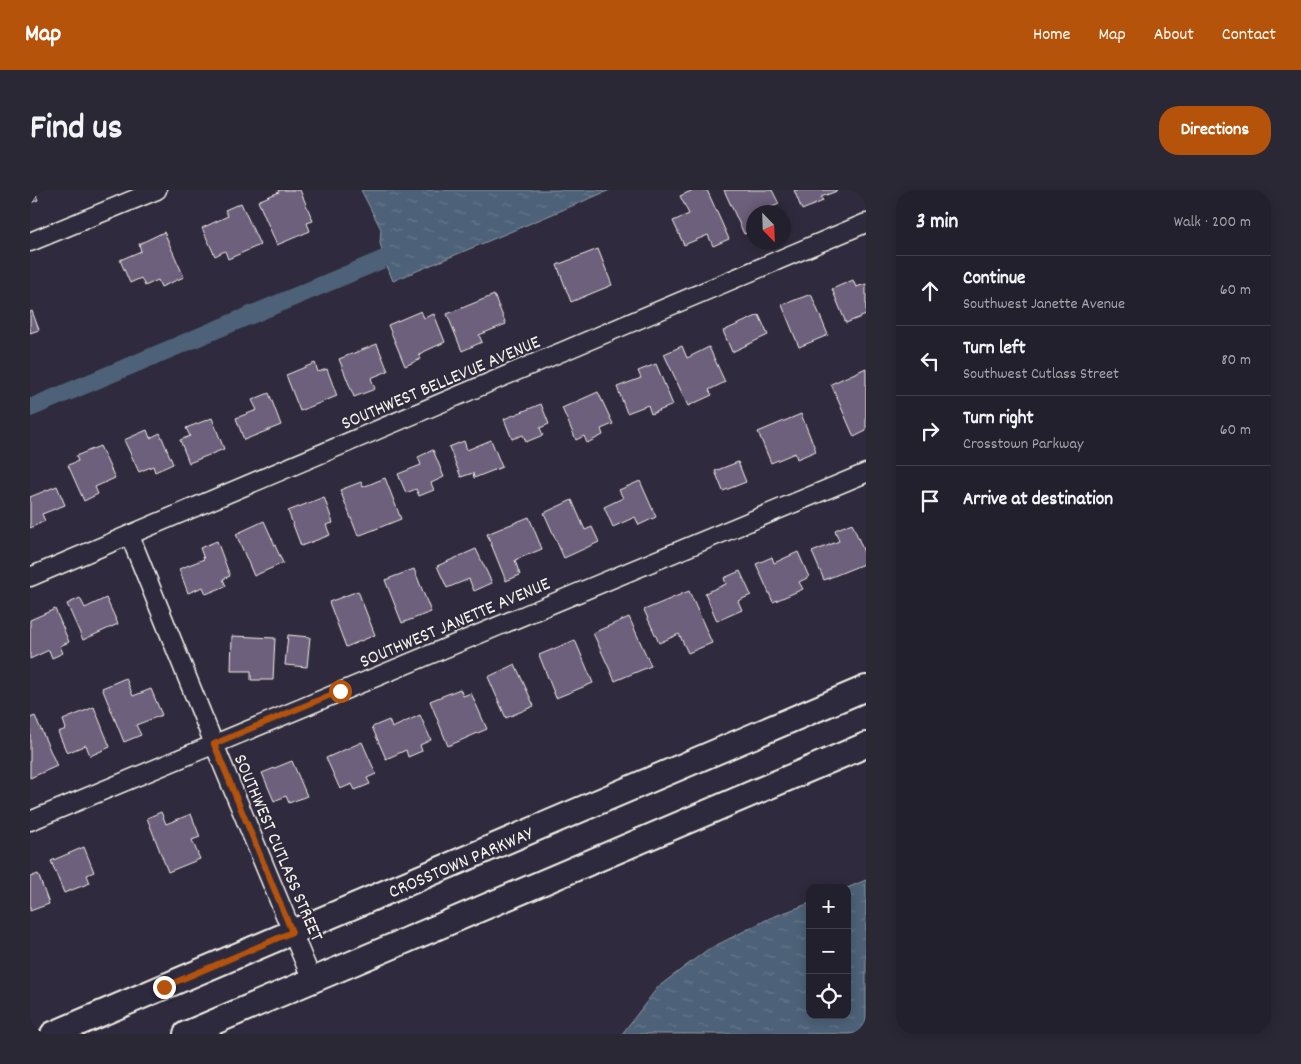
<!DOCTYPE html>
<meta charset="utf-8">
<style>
body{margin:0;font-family:Dekko,sans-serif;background:#2b2836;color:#f1f3f6}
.controls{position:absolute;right:15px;bottom:15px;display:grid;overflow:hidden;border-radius:10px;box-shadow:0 2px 12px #0003}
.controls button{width:45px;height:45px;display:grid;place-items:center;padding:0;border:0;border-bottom:1px solid #403e4a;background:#23202e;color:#f1f3f6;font:25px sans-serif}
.compass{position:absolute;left:716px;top:15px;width:45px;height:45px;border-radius:50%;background:#23202e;box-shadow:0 2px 12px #0003;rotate:157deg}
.stop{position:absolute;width:15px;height:15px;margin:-11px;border:4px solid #b45309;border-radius:50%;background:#fff}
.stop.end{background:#b45309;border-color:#fff;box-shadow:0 1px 5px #0008}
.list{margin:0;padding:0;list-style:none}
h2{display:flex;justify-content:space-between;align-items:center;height:65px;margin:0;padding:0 20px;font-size:21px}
h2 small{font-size:16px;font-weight:400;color:#a3a3aa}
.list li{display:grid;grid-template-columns:32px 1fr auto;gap:15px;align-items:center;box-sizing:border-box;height:70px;padding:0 20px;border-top:1px solid #403e4a}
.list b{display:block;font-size:19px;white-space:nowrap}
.list p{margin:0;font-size:16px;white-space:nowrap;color:#a3a3aa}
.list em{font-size:16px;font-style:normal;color:#a3a3aa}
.icon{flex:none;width:28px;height:28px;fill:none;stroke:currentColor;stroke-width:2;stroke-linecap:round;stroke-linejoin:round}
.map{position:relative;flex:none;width:836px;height:844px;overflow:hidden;border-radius:20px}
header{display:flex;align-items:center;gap:30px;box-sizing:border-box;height:70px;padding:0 25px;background:#b45309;color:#fff}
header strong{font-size:24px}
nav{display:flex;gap:28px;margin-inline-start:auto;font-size:18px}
.intro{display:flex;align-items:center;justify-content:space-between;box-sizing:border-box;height:120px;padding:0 30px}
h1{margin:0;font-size:35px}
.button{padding:12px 22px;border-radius:20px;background:#b45309;color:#fff;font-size:18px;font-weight:700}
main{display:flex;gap:30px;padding:0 30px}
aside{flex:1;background:#23202e;border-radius:20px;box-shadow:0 2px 12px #0003}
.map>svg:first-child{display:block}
</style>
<header>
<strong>Map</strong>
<nav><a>Home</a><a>Map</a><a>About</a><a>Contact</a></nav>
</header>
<div class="intro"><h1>Find us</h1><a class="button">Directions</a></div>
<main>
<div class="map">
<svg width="836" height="844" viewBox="0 0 836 844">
<defs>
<pattern id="water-ripples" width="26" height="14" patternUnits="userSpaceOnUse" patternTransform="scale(1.25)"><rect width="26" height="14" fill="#4d6278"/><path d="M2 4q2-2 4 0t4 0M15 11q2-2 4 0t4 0" fill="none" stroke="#67798b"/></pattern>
</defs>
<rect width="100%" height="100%" fill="#2f2a3d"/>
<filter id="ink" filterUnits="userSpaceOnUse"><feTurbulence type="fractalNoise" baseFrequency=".02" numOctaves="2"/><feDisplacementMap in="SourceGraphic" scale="10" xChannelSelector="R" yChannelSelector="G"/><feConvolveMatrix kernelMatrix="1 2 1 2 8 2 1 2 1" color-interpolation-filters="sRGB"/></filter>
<g filter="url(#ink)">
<path fill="url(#water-ripples)" stroke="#909ba5" d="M331,0H580L363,91L354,69L350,53L351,39Z
M836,690V844H592L628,797L677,760L740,728L780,713V825H817V698Z"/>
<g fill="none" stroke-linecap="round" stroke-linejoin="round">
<path stroke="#4d6278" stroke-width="18" d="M0,218L354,69"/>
</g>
<path fill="#6d607c" stroke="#f4f1e8" d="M0,0H4L8,10L0,13Z
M248,0H270L283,31L277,33L280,41L247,55L228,11L249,2Z
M663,0H677L699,49L683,56L678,45L654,55L643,31L659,24L650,6Z
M694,0H742L749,14L730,22H724V40L714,44Z
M764,0H807V1L791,7L793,11L772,20Z
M211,13L230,55L198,69L195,61L185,66L172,38L198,26L195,20Z
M134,42L154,87L131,97L128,90L115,96L111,88L100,93L90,70L111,61L109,54Z
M568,59L582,95L541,112L527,75Z
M823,90L826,97L836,94V125L816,133L802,99Z
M781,104L798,145L769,157L752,115Z
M464,105L476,134L449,145L452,152L432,161L417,124Z
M2,121L9,140L0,143V122Z
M391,121L394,128L404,124L415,152L389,164L391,169L375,176L358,135Z
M729,125L738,145L702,162L693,141Z
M347,154L358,181L341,188L345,199L324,207L309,169Z
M652,156L657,168L679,157L695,192L679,200L682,205L658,216L634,164Z
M285,173L288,182L297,179L307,206L270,221L256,185Z
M626,174L643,215L621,224L618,215L597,223L587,197L611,188L608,181Z
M836,178V241L824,247L801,194Z
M568,202L583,234L571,239L573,245L557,253L554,246L546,250L532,218Z
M239,203L251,235L214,250L206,228L227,220L222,210Z
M511,214L519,234L510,238L513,245L496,252L493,245L482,249L474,229Z
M771,224L786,261L767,269L765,263L741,273L728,242Z
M182,228L194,259L159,273L150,250L160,246L156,238Z
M117,240L120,248L130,243L143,274L125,282L123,276L109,282L94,250Z
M461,250L472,277L444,288L443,283L431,287L419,257L434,251L437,260Z
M70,256L85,288L65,297L68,304L54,311L38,275L48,271L46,266Z
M403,260L414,287L401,293L404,300L389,306L386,299L376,303L368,284L391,275L388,267Z
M708,272L716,292L693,301L685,281Z
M355,288L371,329L328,346L310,300L331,292L333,297Z
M610,291L626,327L609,335L605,327L583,337L574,317L593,308L589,300Z
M27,296L35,315L12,324L15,331L0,338V307Z
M294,307L303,333L296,335L300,345L271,356L258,321Z
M542,310L555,340L562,337L569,352L534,368L514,323Z
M499,327L512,359L485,370L490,385L476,391L457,344Z
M234,331L253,373L224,386L206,344Z
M822,333L836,367V373L794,390L782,362L809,351L805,340Z
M187,351L200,386L193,389L196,396L176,404L173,397L158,403L149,379L174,369L170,358Z
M446,359L462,393L444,401L439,389L417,398L407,376Z
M768,362L779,387L769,392L773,399L743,412L726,374L742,367L744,373Z
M384,379L401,422L372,433L355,390Z
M710,381L721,405L708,411L712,420L687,431L675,403L696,394L694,388Z
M328,401L345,445L316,457L299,412Z
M659,401L682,453L658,463L649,444L629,453L614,420Z
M50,408L55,418L76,408L88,434L53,450L37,414Z
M25,419L39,452L30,456L33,463L22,468L19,460L0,469V430Z
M599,427L621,476L585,491L563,443Z
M258,445L280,447L277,477L255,475Z
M202,446L245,448L243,490H221V481H201Z
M545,450L563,493L526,508L509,465Z
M485,474L504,516L476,528L458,487Z
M96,488L103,506L121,499L132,525L106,535L111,545L94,552L72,498Z
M430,499L433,506L441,503L457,539L418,556L400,511Z
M64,517L80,557L60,566L56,555L37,563L28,542L36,539L33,530Z
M390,525L401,550L390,555L392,561L378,567L376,560L356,569L342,537L359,530L362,538Z
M5,526L27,576L0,588V528Z
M332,552L346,584L337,588L340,594L325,600L322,594L310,599L296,568Z
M262,571L277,606L259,613L256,606L244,611L232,583Z
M131,622L136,634L161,624L170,647L162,650L170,669L138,682L117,628Z
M54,657L64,682L57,685L60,693L34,703L21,671Z
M8,684L19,714L0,721V687Z"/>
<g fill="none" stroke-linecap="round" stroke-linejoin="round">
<defs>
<path id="minor" d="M0,52L127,0
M100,346L184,554L282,790
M0,387L836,33
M0,631L836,283"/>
<path id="secondary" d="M23,844L836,498
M156,844L836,555"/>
</defs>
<use href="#minor" stroke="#f4f1e8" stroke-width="21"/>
<use href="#secondary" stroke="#f4f1e8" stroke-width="28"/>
<use href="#minor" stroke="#2f2a3d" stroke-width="18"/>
<use href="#secondary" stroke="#2f2a3d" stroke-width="24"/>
</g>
</g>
<g fill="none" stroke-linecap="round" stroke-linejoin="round" filter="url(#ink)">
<path stroke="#b45309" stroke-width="6" d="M134,797L262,742L184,554L310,501"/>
</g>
<g text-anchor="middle" stroke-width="4" stroke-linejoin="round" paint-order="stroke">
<g font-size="19" fill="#f4f1e8" stroke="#2f2a3d">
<text transform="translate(410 191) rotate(-23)" y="7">SOUTHWEST BELLEVUE AVENUE</text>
<text transform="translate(424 431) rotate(-23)" y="7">SOUTHWEST JANETTE AVENUE</text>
<text transform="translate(250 657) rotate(67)" y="7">SOUTHWEST CUTLASS STREET</text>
<text transform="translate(430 671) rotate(-23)" y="7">CROSSTOWN PARKWAY</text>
</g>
</g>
</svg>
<div class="controls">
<button>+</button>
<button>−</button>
<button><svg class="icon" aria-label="locate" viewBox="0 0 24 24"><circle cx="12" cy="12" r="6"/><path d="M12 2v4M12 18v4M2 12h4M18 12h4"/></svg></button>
</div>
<svg class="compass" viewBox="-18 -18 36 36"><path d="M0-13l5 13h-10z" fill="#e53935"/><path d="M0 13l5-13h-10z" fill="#a3a3aa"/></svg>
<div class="stop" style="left:310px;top:501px"></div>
<div class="stop end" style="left:134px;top:797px"></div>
</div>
<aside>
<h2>3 min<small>Walk · 200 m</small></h2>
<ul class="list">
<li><svg class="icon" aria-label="ahead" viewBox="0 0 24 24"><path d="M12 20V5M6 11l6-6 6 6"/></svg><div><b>Continue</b><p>Southwest Janette Avenue</p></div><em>60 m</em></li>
<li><svg class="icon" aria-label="left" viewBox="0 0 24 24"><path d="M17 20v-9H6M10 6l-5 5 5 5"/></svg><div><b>Turn left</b><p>Southwest Cutlass Street</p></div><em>80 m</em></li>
<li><svg class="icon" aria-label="right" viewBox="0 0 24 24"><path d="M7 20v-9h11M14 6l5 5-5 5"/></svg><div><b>Turn right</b><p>Crosstown Parkway</p></div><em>60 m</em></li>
<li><svg class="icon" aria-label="arrive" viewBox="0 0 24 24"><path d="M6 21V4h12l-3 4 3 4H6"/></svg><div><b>Arrive at destination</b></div></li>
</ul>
</aside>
</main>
